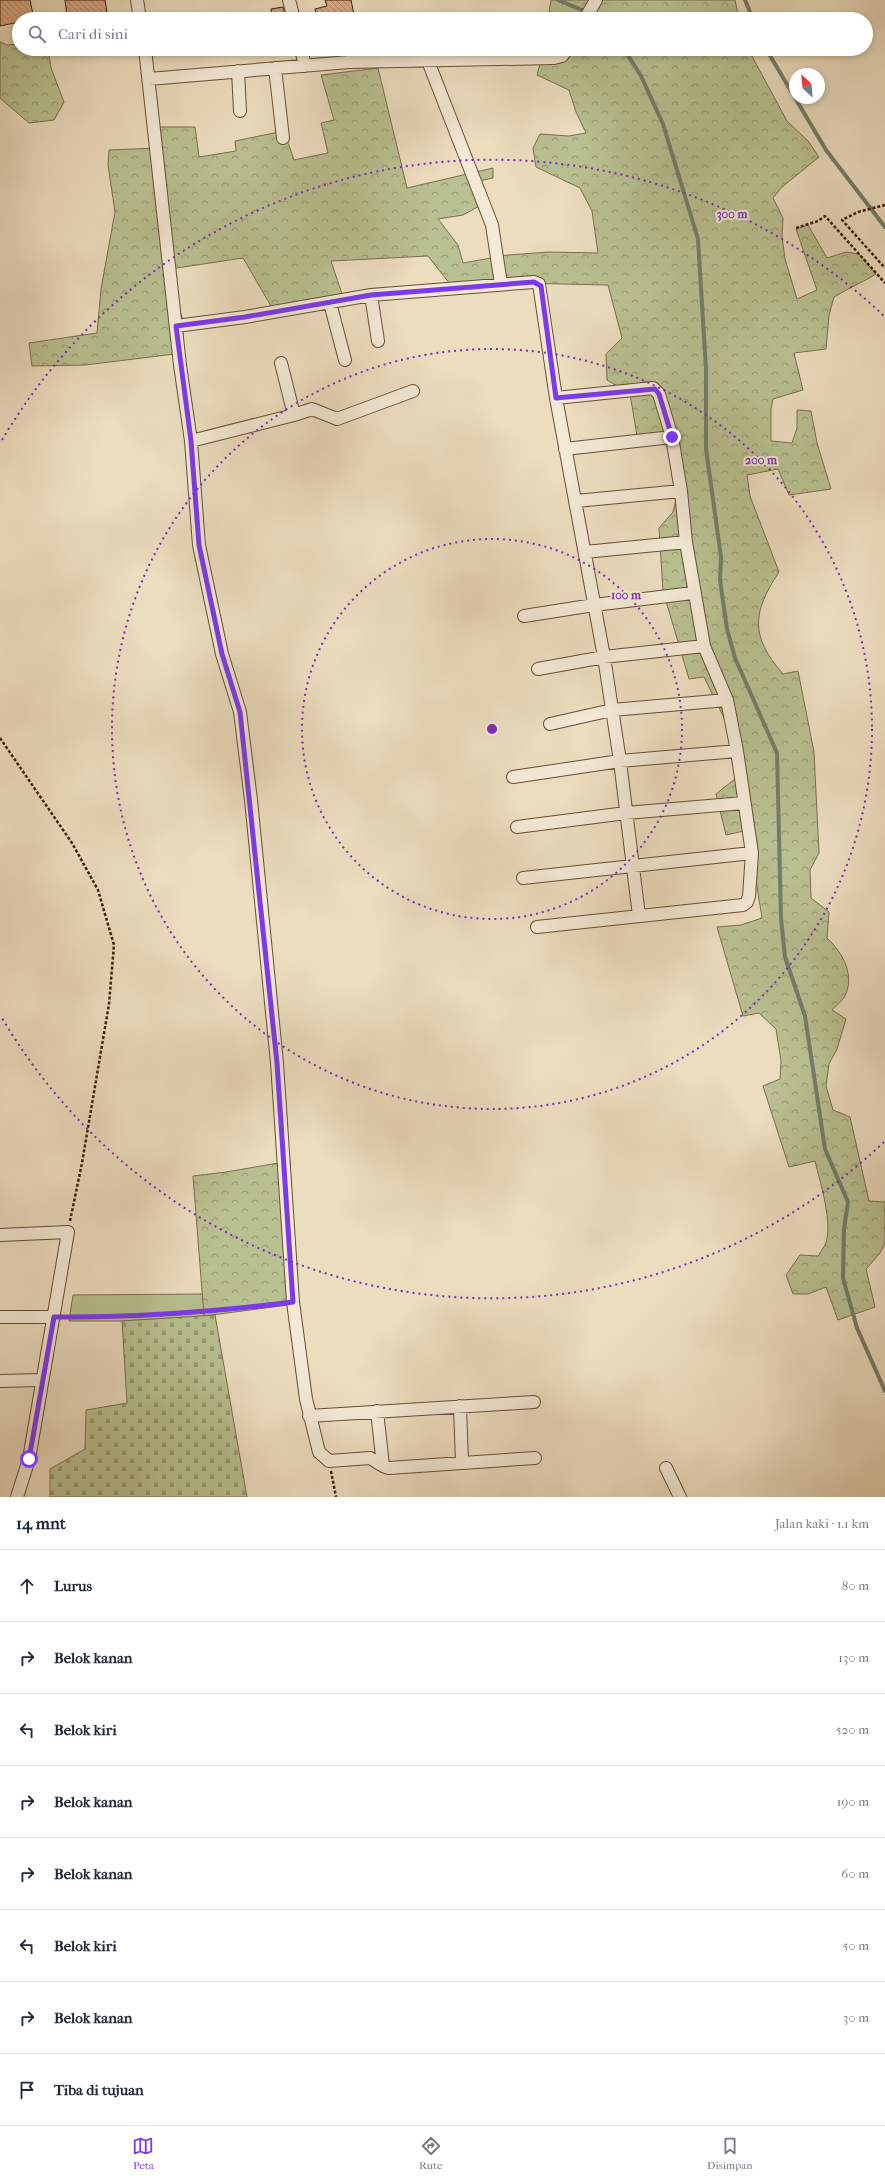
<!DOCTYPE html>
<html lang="id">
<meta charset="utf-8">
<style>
body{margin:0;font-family:"IM FELL French Canon",serif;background:#f6f6f7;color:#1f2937}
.compass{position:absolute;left:789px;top:68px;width:36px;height:36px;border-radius:50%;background:#fff;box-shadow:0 2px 6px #0003;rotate:334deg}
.stop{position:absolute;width:12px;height:12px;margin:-9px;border:3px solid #7c3aed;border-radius:50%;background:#fff}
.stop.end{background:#7c3aed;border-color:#fff;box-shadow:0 1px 4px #0008}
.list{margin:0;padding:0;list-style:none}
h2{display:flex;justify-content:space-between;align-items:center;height:52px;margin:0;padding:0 16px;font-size:17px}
h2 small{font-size:13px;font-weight:400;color:#747a83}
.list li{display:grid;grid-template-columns:26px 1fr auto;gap:12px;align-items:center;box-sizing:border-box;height:72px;padding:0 16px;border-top:1px solid #e0e1e3}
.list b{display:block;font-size:15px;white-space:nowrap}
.list em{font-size:13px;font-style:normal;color:#747a83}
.icon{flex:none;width:22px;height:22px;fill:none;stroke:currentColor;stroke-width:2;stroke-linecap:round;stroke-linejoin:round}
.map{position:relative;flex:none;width:885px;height:1497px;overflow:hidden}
.search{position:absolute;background:#fff;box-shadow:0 2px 6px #0003;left:12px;right:12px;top:12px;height:44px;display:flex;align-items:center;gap:10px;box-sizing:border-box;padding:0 14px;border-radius:22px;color:#747a83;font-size:15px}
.sheet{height:628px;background:#fff}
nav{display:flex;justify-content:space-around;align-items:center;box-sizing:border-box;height:56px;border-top:1px solid #e0e1e3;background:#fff;font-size:11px;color:#747a83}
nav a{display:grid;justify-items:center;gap:2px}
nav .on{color:#7c3aed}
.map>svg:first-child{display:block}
</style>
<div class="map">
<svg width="885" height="1497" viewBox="0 0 885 1497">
<defs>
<pattern id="forest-crowns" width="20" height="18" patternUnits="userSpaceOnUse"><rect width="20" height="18" fill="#b9c091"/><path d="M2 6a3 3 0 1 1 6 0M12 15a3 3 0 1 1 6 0" fill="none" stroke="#989b75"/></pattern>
<pattern id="cemetery-stones" width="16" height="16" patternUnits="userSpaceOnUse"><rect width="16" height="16" fill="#b9c091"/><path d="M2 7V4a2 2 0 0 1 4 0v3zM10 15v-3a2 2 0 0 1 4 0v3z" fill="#989b75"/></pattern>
<pattern id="building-back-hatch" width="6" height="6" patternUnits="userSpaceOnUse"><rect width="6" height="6" fill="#dba984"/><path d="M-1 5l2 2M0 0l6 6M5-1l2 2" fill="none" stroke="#b3896a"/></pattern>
</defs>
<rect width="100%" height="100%" fill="#ecddbf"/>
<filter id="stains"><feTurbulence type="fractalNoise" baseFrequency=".005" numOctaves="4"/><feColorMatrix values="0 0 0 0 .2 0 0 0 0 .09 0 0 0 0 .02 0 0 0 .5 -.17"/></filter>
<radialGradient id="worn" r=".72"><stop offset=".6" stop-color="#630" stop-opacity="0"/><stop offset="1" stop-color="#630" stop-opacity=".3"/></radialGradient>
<path fill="#b9c091" stroke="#7a6e4e" d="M203,1294L204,1316L122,1321H69L73,1295Z"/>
<path fill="url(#forest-crowns)" stroke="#7a6e4e" d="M551,0H735L739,19H548Z
M0,42L7,45L19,44V49H48L51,68L64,102L54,120L29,123L0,98Z
M544,49H748L787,121L808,141L819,157L782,187L773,198L783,218L782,236L785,259L797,299L817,290L796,229L808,225L827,258L846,252L859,254L876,274C862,283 848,288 834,297L829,315L826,349L794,353L803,390L773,399L771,409V441L792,443L797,428V410L811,411L817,443L831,489L789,495L778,469L747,475L750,496L779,572C752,613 750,636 783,674L798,671L814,752L819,853L810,870L811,898L829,912L827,938C843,953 855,975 845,996C842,1001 836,1006 832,1010L846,1019L837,1049L829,1064L826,1086L833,1110L850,1117L869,1201L885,1202V1243L880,1253L866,1269L875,1307L838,1320L826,1287L808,1294H793L786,1275L800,1255L818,1256C820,1252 823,1249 825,1245C834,1226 820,1182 815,1161L789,1167L763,1086L780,1079L781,1061L776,1029L759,1013L743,1016L717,927L741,925L762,918L748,830L726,835L716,794L745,771L730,730L704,677L689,679L663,591L659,528L673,512L680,482L669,445L637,436L630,394L607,380L606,354L622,338L608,285L469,282L450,284L428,256L331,261L345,303L274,311L243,258L170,269L173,290L183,320V353L85,365L32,366L29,343L97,333L101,289L115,212L108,165L109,150L157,148L155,127H195L199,157L236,151L235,141L284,131L294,160L328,153L321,123L334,120L321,75L378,68L407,188L493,168V178L474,182L481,205L463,215L438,219L458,245L463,263L508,255L549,252L598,253L592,211L580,188L536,167L533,148L540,134L569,136L586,133L576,112L569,90L537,75Z
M290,1161L296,1304L204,1316L193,1176L226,1172Z"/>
<path fill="url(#cemetery-stones)" stroke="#7a6e4e" d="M215,1315L247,1497H50V1469L85,1449L86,1410L127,1403L122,1321Z"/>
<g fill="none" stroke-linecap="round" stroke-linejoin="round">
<path stroke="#747d6b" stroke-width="4" d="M558,0L603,19
M745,0L753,19
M624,49L641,76L663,124L698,239L706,369V449L721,557L720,580L727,629L735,658L777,753L781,918L785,957L805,1016L825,1149L848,1202L844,1229L843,1278L857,1328L885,1391
M766,49L826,150L885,227"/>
</g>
<path fill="url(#building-back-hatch)" stroke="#3b1d0a" d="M0,0H30L34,19H19V22L0,26Z
M65,0H105L108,19H76L75,15L67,16Z
M325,0H351L355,19H317L315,9L327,6Z
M283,7L286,18L273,19L271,9Z"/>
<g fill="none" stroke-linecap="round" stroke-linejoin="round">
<defs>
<path id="minor" d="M137,0L140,19
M289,0L294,19
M585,19L596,0
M145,49L180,365L191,441L199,545L222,654L240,712L251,800L277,1063L293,1302L306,1399L319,1452L329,1461L370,1458L383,1466L389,1468L535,1458
M301,49L305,66
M428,61L492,225L501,284
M275,68L283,138
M238,71L240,111
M149,79L349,62L554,58L562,56L567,49
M371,295L378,341
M330,303L345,360
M176,326L245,317L371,295L534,282L539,284L556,398L604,657L620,761L639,916
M294,415L312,409L337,419L413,391
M191,441L294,415L281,363
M565,449L672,437
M576,501L681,491
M585,552L686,542
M524,616L594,605L693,593
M538,669L604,657L704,646
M550,724L612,710L727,700
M513,777L620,761L737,751
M517,827L626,813L744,803
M523,878L752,853
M537,927L743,905L747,902L749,896L752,853L737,751L727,700L704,646L686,542L681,491L672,437L659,394L653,388L556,398
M0,1235L68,1232L29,1459L17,1497
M0,1317H54
M0,1381L41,1380
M460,1406L462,1463
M377,1411L383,1466
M309,1416L534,1402
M666,1468L680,1497"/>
</defs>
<use href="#minor" stroke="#674d37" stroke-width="14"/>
<path stroke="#3b1d0a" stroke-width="2.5" stroke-dasharray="3 2" stroke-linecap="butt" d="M885,205L858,212L842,220L885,268
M796,228L818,221L825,216L885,283
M0,738L72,843L98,890L114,945L109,1004L82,1163L70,1221
M64,1317C138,1318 210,1313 282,1304
M331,1471L336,1497"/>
<use href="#minor" stroke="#f3e9d5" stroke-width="12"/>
</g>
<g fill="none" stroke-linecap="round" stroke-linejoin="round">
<path stroke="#7c3aed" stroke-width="5" d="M29,1459L54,1317C135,1318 213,1312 293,1302L277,1063L240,712L222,654L199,545L191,441L176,326L245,317L371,295L534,282L541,286L556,398L655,389L659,394L672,437"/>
</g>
<g fill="none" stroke="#7b2cbf" stroke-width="2" stroke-dasharray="2 4">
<circle cx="492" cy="729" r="190"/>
<circle cx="492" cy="729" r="380"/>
<path d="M884 1142A569 569 0 0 1 2 1018M2 440A569 569 0 0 1 884 316"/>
</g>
<circle cx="492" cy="729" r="6" fill="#7b2cbf" stroke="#f3e9d5" stroke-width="2"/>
<g font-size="12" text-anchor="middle" font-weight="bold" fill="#7b2cbf" stroke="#f3e9d5" stroke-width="4" stroke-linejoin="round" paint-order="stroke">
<text x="732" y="218">300 m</text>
<text x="761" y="464">200 m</text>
<text x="626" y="599">100 m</text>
</g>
<rect width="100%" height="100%" filter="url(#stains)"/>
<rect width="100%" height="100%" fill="url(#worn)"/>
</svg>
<svg class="compass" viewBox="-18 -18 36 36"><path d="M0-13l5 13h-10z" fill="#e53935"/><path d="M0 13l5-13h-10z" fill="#747a83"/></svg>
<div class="stop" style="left:29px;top:1459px"></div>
<div class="stop end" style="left:672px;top:437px"></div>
<div class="search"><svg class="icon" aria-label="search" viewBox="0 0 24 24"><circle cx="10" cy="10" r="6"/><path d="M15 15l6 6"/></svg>Cari di sini</div>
</div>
<section class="sheet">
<h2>14 mnt<small>Jalan kaki · 1.1 km</small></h2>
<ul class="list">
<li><svg class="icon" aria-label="ahead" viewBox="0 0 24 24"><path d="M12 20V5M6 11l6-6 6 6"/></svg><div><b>Lurus</b></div><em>80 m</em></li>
<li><svg class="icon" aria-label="right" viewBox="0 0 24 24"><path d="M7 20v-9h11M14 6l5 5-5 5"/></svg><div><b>Belok kanan</b></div><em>130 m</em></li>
<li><svg class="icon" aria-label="left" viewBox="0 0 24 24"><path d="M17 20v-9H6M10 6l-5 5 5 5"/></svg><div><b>Belok kiri</b></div><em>520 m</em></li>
<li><svg class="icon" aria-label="right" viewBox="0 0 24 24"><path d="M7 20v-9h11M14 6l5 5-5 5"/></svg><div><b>Belok kanan</b></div><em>190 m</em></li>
<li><svg class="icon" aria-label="right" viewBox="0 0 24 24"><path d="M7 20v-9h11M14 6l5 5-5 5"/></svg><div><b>Belok kanan</b></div><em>60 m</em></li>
<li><svg class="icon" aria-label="left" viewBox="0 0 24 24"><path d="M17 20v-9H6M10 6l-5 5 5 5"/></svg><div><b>Belok kiri</b></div><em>50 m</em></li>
<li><svg class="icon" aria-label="right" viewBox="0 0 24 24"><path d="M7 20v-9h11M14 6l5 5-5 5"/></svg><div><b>Belok kanan</b></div><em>30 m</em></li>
<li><svg class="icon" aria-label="arrive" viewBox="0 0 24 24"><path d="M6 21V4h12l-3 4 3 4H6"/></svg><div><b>Tiba di tujuan</b></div></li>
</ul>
</section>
<nav>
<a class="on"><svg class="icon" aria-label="map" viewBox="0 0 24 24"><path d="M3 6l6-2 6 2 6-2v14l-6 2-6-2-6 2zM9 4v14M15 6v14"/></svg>Peta</a>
<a><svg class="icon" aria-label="directions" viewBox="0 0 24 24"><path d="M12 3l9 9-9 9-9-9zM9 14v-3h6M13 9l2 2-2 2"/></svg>Rute</a>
<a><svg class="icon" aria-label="saved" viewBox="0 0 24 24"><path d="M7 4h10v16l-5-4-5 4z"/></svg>Disimpan</a>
</nav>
